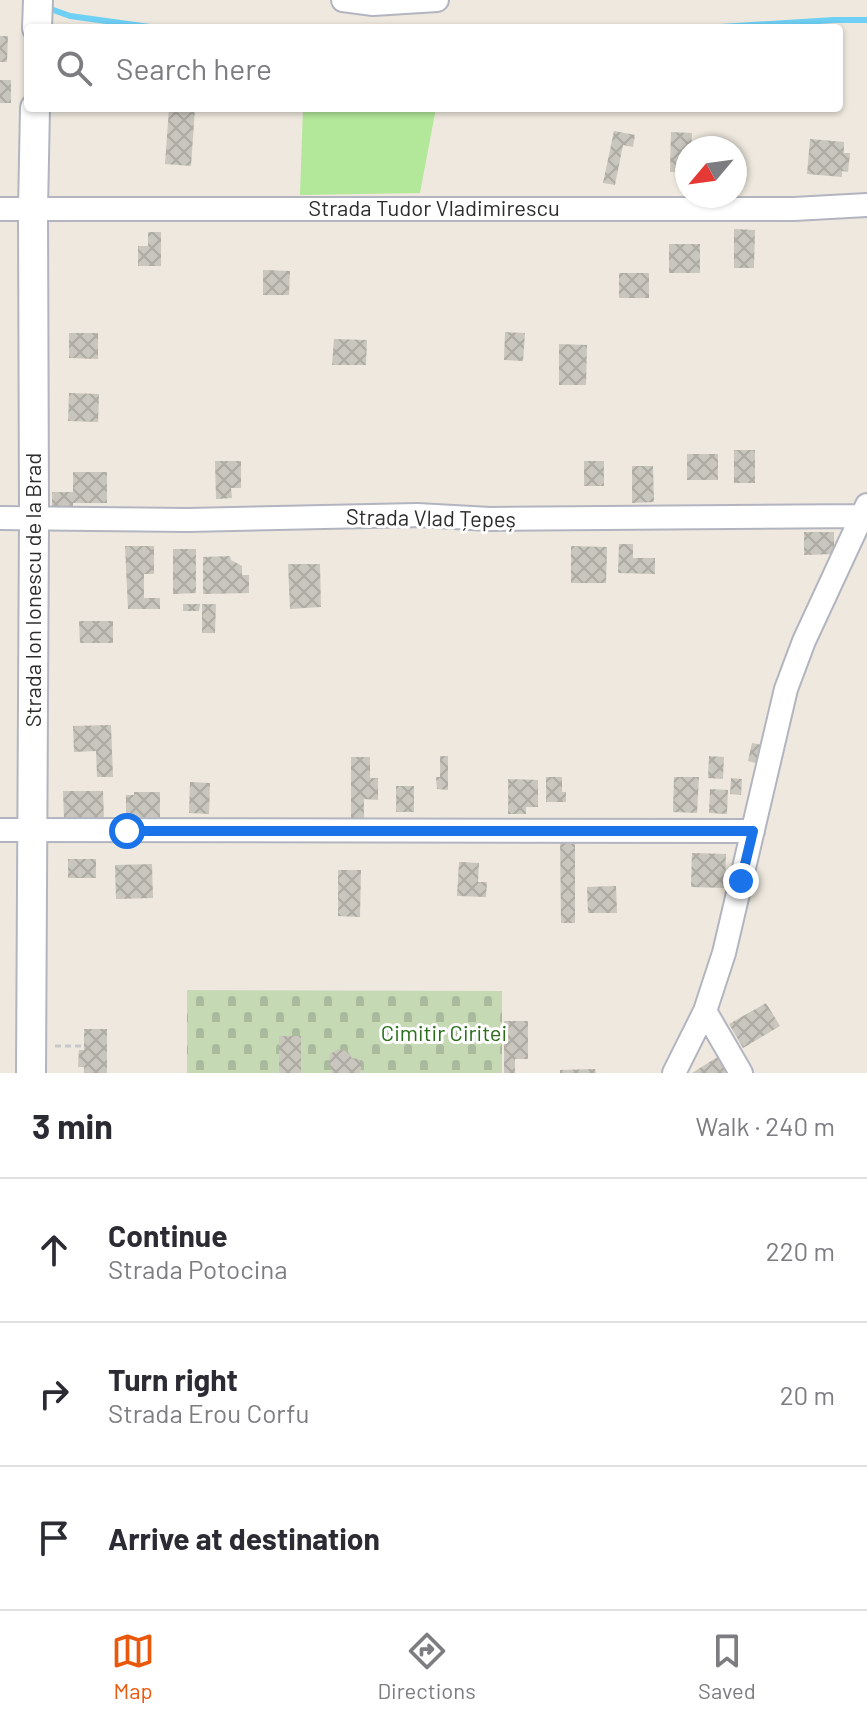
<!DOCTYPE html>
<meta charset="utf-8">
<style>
body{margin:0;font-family:Barlow,sans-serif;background:#f2f2f3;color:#2b2b33}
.compass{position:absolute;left:675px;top:136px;width:72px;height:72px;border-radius:50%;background:#fff;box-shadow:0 2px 6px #0004;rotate:241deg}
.stop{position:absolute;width:24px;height:24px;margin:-18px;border:6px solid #1a73e8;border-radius:50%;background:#fff}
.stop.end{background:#1a73e8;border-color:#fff;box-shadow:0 2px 8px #0008}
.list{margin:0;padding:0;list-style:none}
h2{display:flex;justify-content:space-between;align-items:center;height:104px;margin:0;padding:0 32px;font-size:34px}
h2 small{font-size:26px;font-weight:400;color:#7c7c81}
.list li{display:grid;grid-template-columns:52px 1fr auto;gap:24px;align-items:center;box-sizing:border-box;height:144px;padding:0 32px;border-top:2px solid #e1e1e2}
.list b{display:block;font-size:30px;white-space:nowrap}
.list p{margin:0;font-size:26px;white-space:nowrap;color:#7c7c81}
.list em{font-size:26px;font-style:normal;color:#7c7c81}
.icon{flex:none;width:44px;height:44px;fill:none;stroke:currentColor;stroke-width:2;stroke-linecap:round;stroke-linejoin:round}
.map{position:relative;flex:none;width:867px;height:1073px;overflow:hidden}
.search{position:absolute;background:#fff;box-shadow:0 2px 6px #0004;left:24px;right:24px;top:24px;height:88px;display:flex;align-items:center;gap:20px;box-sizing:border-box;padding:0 28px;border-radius:8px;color:#7c7c81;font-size:30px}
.sheet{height:536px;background:#fff}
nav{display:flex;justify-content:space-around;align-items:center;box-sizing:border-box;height:112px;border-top:2px solid #e1e1e2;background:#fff;font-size:22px;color:#7c7c81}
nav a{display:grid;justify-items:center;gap:4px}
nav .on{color:#ea580c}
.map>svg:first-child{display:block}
</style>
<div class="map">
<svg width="867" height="1073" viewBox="0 0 867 1073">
<defs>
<pattern id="cemetery-stones" width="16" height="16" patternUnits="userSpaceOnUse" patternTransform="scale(2)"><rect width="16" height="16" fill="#c6d9b5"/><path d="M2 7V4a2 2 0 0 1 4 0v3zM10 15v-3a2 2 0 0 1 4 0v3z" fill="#aaba9c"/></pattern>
<pattern id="building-cross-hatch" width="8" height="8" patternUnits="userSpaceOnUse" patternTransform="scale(2)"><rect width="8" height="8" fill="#c9c6bd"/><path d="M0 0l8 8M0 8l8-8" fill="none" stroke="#adaaa3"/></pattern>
</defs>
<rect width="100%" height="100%" fill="#eee8de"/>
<path fill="#b3e799" d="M303,108H436L420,193L300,195Z"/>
<path fill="url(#cemetery-stones)" d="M187,990L502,991V1073H187Z"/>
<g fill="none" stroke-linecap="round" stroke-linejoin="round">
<path stroke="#6ed0f4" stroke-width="6" d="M45,7L70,16L157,28
M704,28L834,20H867"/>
</g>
<path fill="url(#building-cross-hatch)" d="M0,36H8L7,62H0Z
M0,80H11V103H0Z
M169,108H195L191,166L165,164Z
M614,131L635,135L633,147L623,145L615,185L603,183Z
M671,132L692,133L691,148H687V172H670Z
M810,139L844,142V153H850L848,172L842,171V177L807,174Z
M734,229L755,230L754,268H734Z
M148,232H161V266H138V246H148Z
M669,244H700V273H669Z
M263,270L290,271L289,295H263Z
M619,273H649V298H619Z
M505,332L525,333L523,361L504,360Z
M69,333H98V359L69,358Z
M334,339L367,340L366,365H332Z
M559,344L587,345L586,385H559Z
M69,393L99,394L98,422L68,421Z
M734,450H755V483H734Z
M687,454H718V480H687Z
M215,461H241V488H231L232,498L216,499Z
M584,461H604V486H584Z
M632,466H653L654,502L632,503Z
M73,472H107V503H73V508H52V492H73Z
M804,532H834V554L804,555Z
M619,544H633V558H655V574L618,573Z
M125,546H154V574H144V598H160V609H128Z
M571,546L607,547L606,583H571Z
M173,549H196V593L173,594Z
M230,556L231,560L242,566V575H249V593L203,594V557Z
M288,564H320L321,607L290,609Z
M183,604H200L199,611H183Z
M202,604H216L215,633H202Z
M79,621H113V643H80Z
M111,725L113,777H97L96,751L74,752L73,726Z
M752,743L763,745L759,764L748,761Z
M440,756H448V790L437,789L436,777H440Z
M709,756L724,757L723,779L708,778Z
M351,757H370V778H378V800L364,799V819H351Z
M546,777H562V792H566V802H546Z
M674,777H699L697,813L673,812Z
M731,778L742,779L741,795L730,794Z
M508,779L538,780V807H526V814H508Z
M190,782L210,783L209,814L189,813Z
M396,786H414V812H396Z
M710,789L728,790L727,814L709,813Z
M63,791H103L104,818H64Z
M134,792H160V817H126V795H134Z
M560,838L566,839V844H575V923H561Z
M692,853L726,854L725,888L691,887Z
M68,859H96V878H68Z
M459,862L479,863L478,882H487L486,897L457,896Z
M152,864L153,898L116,899L115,865Z
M338,870H361L360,917L338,916Z
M616,886L617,913H588L587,887Z
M766,1003L780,1026L743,1048L729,1024Z
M504,1021H528V1059H515V1073H504Z
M84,1029H107V1073H84V1067H78L79,1050H84Z
M279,1036H301V1073H279Z
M338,1049L347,1051L352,1058L359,1059L362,1065L360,1073H332L329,1062L330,1054Z
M719,1056L729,1073H692Z
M595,1069L596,1073H560V1070Z"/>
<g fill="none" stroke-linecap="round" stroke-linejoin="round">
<defs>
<path id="minor" d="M343,0L373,4L437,0
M0,209H794L867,205
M0,518L188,520L417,515L490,519L862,516
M0,830L753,831
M705,1011L741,1073
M674,1073L705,1011L724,953L786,689L804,641L867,505"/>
<path id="tertiary" d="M37,28L38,0
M31,1073L34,518L33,209L35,108"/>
</defs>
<use href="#minor" stroke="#b2b5c0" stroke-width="26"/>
<use href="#tertiary" stroke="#b2b5c0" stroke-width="32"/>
<path stroke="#c8c8c8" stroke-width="3" stroke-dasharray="6 4" stroke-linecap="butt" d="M55,1046H81V1050"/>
<use href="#minor" stroke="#fff" stroke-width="22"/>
<use href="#tertiary" stroke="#fff" stroke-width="28"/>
</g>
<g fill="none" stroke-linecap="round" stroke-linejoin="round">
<path stroke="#1a73e8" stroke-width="10" d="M127,831H753L741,881"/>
</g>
<g text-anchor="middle" stroke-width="6" stroke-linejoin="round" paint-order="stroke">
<g font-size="22" fill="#2c2c2c" stroke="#fff">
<text x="434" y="216">Strada Tudor Vladimirescu</text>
<text transform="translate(431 518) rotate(1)" y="8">Strada Vlad Țepeș</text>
<text transform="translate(33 590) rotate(-90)" y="8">Strada Ion Ionescu de la Brad</text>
</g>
<g font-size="22" fill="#296e18" stroke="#fff">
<text x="444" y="1041">Cimitir Ciritei</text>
</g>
</g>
</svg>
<svg class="compass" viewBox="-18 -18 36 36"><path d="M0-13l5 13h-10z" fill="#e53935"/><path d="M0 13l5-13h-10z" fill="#7c7c81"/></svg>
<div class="stop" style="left:127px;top:831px"></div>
<div class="stop end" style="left:741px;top:881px"></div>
<div class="search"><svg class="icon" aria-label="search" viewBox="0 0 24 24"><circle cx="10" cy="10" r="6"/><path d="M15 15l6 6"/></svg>Search here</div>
</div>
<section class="sheet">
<h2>3 min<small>Walk · 240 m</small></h2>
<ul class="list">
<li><svg class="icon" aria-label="ahead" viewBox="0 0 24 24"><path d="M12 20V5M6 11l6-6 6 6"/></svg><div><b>Continue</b><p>Strada Potocina</p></div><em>220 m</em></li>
<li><svg class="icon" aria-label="right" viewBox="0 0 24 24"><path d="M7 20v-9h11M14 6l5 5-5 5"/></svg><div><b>Turn right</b><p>Strada Erou Corfu</p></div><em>20 m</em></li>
<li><svg class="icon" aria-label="arrive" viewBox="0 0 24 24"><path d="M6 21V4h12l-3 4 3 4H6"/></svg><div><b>Arrive at destination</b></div></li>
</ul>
</section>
<nav>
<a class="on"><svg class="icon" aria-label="map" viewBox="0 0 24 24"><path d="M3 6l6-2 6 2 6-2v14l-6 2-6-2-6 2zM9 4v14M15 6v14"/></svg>Map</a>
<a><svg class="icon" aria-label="directions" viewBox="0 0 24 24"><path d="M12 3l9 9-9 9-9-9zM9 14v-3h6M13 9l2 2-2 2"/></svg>Directions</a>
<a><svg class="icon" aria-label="saved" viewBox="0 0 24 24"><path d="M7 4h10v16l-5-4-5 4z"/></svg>Saved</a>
</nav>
